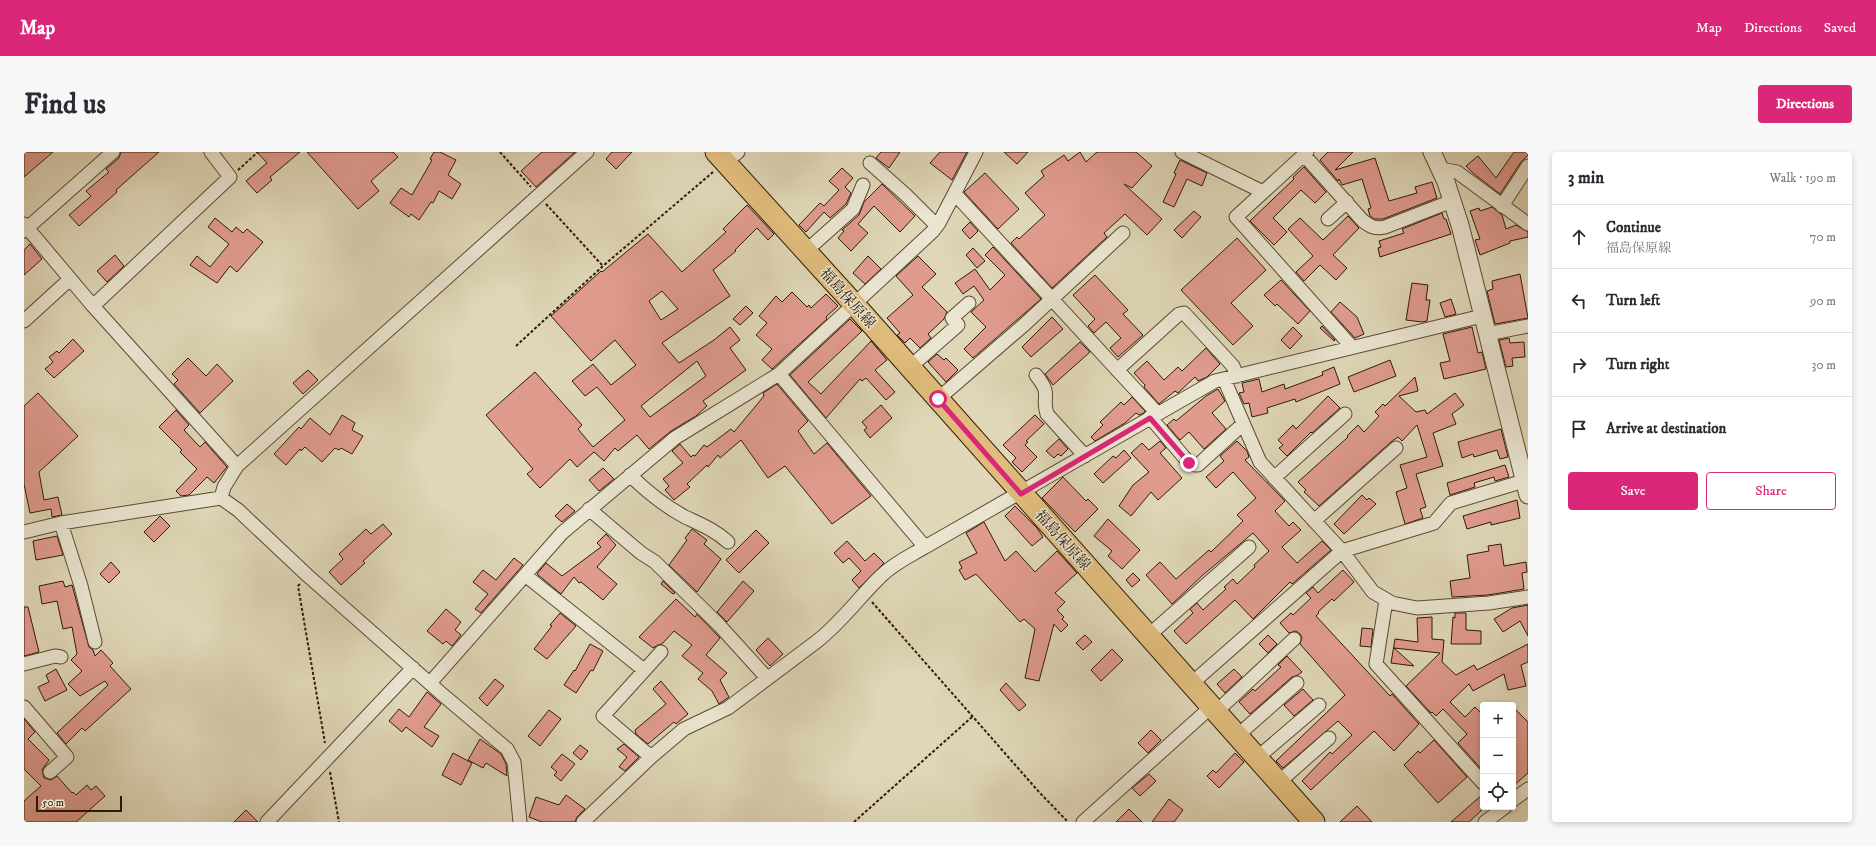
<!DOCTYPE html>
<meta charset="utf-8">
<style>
body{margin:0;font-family:"IM FELL DW Pica","Noto Serif JP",serif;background:#f7f7f7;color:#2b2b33}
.controls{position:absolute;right:12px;bottom:12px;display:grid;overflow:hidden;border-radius:4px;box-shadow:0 2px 6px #0003}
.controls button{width:36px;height:36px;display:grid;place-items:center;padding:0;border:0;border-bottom:1px solid #e1e1e2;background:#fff;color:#2b2b33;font:20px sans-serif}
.scale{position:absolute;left:12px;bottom:10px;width:86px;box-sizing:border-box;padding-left:4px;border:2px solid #2f1b04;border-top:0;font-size:11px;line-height:14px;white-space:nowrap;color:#2f1b04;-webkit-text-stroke:3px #eae5d1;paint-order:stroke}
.stop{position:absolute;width:12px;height:12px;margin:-9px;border:3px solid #db2777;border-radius:50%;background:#fff}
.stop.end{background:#db2777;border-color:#fff;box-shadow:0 1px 4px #0008}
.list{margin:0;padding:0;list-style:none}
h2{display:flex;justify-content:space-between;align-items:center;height:52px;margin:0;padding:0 16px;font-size:17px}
h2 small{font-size:13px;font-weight:400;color:#7c7c81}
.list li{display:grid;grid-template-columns:26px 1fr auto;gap:12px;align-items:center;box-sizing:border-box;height:64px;padding:0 16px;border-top:1px solid #e1e1e2}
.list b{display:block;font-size:15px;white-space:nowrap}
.list p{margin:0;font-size:13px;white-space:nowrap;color:#7c7c81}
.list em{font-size:13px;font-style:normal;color:#7c7c81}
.actions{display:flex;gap:8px;padding:12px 16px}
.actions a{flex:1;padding:9px 0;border:1px solid #db2777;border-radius:4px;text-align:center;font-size:14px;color:#db2777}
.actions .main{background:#db2777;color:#fff}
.icon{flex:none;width:22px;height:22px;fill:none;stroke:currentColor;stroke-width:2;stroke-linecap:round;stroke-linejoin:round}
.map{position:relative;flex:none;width:1504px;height:670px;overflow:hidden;border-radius:4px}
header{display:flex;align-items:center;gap:24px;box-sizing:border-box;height:56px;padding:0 20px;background:#db2777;color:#fff}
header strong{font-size:19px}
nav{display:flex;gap:22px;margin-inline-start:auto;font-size:14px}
.intro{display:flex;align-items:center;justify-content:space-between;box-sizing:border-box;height:96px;padding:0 24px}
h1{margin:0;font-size:28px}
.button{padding:10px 18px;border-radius:4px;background:#db2777;color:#fff;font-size:14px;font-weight:700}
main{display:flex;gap:24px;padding:0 24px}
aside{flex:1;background:#fff;border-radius:4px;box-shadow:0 2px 6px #0003}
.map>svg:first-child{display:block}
</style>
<header>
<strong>Map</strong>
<nav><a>Map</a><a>Directions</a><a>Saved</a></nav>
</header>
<div class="intro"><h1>Find us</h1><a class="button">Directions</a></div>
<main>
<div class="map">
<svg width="1504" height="670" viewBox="0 0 1504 670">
<rect width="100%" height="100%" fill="#dfd7b8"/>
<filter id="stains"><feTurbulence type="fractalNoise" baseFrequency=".005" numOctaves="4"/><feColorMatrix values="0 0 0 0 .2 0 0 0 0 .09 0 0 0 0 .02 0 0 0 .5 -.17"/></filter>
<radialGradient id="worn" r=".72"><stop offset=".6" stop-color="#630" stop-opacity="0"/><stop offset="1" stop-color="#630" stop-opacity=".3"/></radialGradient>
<path fill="#e09b8f" stroke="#2f1b04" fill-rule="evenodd" d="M0,0H29L0,25Z
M97,0H135L92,38L93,40L55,74L45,63L67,44L62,39L85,20L82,17L95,6Z
M233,0H276L246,25L248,28L233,41L222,29L243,11Z
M283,0H369L374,5L347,29L355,39L334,57Z
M410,0H416L432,8L424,23L437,32L428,47L415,39L409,51L407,50L395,68L387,62L385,65L366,51L377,36L388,43L408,8L406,7Z
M518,0H551L512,35L497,19Z
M588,0H608L592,17L582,7Z
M857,0H876L865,16L852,6Z
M916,0H943L928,28L906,11Z
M980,0H1004L993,12Z
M1056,0L1062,10L1073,0H1112L1128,14L1108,36L1100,32L1138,67L1123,83L1101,62L1080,81L1083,85L1028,136L987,91L993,85L995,87L1021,63L1001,41L1020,24L1017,19L1040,3L1044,9Z
M1304,0H1329L1311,18L1351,6L1365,49L1393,41L1391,35L1408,30L1413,46L1359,67H1350L1346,64L1344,57L1347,56L1338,27L1318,33L1315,27L1314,29L1296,8Z
M1490,0H1504V3L1497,10L1476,42L1449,21L1442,14L1454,4L1472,26Z
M1156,8L1183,21L1178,34L1163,27L1150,55L1139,50L1152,22L1150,21Z
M1280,15L1302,40L1291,51L1277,38L1249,66L1263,80L1250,93L1226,69L1270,27L1269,25Z
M818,16L829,26L821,35L827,41L822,52L806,66L800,60L782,80L775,73L796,51L800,54L815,38L805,29Z
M961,21L995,57L974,77L940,40Z
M858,32L891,64L876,80L850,54L834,72L844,81L827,99L814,86L820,79L818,78L835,63L840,50Z
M723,53L750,82L744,88L733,76L711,98L712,99L689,118L706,144L638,191L655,211L690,188L706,175L716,188L706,196L722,218L679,249L683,254L672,264L647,279L625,297L613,283L594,299L591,296L580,309L570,300L553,315L546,307L516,336L503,322L509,317L462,263L511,220L558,273L554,277L569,295L601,268L573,235L561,244L548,229L569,212L587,233L612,213L591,188L567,209L527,164L577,119L578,120L624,82L658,120L702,80L699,77ZM638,139L654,157L637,168L625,149ZM673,209L682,224L626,265L617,254Z
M1468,55L1478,63L1482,77L1492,73L1504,80V85L1486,89V91L1456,103L1451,88L1456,87L1446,59L1455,56L1456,59Z
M1170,59L1177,65L1158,86L1150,78Z
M1418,61L1420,67H1422L1427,82L1356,105L1354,96L1357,95L1355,89L1380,81L1378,77Z
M1324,64L1335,76L1309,103L1323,116L1312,128L1296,113L1280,129L1272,120L1289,104L1264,77L1276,66L1299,88Z
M191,66L208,80L212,75L219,81L223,77L239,90L213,120L206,114L193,131L166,113L173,104L186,115L205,92L184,75Z
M946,70L954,79L946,87L938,78Z
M1213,86L1242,118L1207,151L1229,174L1209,193L1157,138Z
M6,92L18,107L0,123V98Z
M969,95L1017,147L949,206L940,197L962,175L947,160L960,148L950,134L939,142L931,131L951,117L966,138L981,123L961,103Z
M949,96L961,109L953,116L942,103Z
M91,103L100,114L83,130L73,119Z
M844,104L857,117L841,132L829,121Z
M894,104L912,122L898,135L923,160L920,167L904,182L907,186L896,196L886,186L881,191L873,183L876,181L863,166L889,143L872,124Z
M1496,122L1504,166L1471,172L1463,139L1469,137L1468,129Z
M1071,123L1104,158L1099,162L1119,183L1094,205L1086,196L1097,186L1082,170L1070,181L1064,174L1071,167L1049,143Z
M1257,128L1286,159L1274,172L1253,152L1251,154L1240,143Z
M1388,131L1404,133L1402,148H1406L1403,169L1398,170L1382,168Z
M768,140L783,155L785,153L787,156L802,142L814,154L802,165L803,167L748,217L738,208L748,197L732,183L743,171L735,164L752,144L758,150Z
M1427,147L1432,162L1421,165L1416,151Z
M1316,150L1333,165L1340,182L1331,186L1307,160Z
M722,154L729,161L716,173L709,167Z
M1028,165L1039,177L1007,205L998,195Z
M826,167L838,179L784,230L797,242L847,189L863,208L851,218L871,240L862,248L842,226L838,229L836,227L802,266L766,223Z
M1298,174L1311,188L1310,189L1296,176Z
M1269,175L1278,184L1266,197L1257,188Z
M1448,175L1454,201L1458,200L1462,217L1420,227L1416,211L1426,209L1419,182Z
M1485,186L1486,191L1500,190L1501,205L1488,206L1489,214L1482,215L1475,188Z
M49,187L60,199L30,226L21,217L29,210L25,205L33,199L35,201Z
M1056,190L1066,200L1029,233L1021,222Z
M1182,196L1196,212L1183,225L1174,229L1171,225L1154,241L1151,239L1135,252L1120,235L1121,233L1110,221L1123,209L1140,228L1154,215L1158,219Z
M913,202L920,208L922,206L934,218L922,230L904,210Z
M164,206L182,224L193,212L209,229L176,261L150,232L154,228L148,222Z
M1366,208L1372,224L1330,240L1324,225Z
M1310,215L1316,232L1272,250L1271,247L1243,256L1244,261L1228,265L1225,251L1220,252L1215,241L1220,240L1218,231L1235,227L1238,240L1260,232L1261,237L1299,223L1298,220Z
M284,218L294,228L279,242L269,231Z
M1391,225L1394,239L1375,244L1392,260L1401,258L1403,262L1431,241L1440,253L1428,262L1432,272L1409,281L1419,314L1392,322L1402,355L1396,357L1399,366L1381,372L1372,340L1383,336L1376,313L1403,305L1393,273L1378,289L1374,285L1367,290L1295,354L1280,340L1282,338L1274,330L1324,285L1323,284L1334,273L1340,280L1355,264L1351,260L1359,252L1361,254Z
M753,232L784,269L774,279L790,302L803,291L847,344L808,372L761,314L744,326L717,288L696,306L694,303L684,315L683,313L663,332L666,335L650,348L641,338L645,334L639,327L659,311L648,299L656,292L667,305L669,303L671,304L680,293L683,295L707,277L710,280L740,244L739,241Z
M1194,237L1201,249L1188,261L1202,277L1180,297L1165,280L1156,288L1143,273L1150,267L1152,269L1182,244Z
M14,241L54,284L15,320L20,348L34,345L38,363L28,365L27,357L6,361L0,332V254Z
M1304,244L1316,256L1288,281L1287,280L1263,304L1255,296L1259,293L1254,288L1269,273L1272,277Z
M1108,245L1121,259L1120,261L1115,263L1112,261L1101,271L1071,289L1067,285L1079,273L1076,270L1097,250L1100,253Z
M857,253L868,266L846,286L840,278L843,276L838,270Z
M152,258L165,273L160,278L176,295L181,290L203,315L190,331L183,325L165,343L157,344L152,339L173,317L156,300L158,298L135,275Z
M318,263L331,271L328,278L339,284L328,302L317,296L315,298L311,296L298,310L281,295L277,299L276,297L262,313L250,302L275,275L277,277L286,266L306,283Z
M1011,263L1020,272L1002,289L1004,290L1001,293L1013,305L998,320L988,310L992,306L979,293Z
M1477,277L1484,305L1476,307L1473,298L1450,305L1449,302L1438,306L1434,290Z
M1035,287L1044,297L1037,304L1034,302L1030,306L1022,299Z
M1136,289L1142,296L1136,301L1158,326L1134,348L1127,340L1107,364L1095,354L1109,333L1125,320L1107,301L1118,291L1125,298Z
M1213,289L1223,299L1225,305L1221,308L1261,349L1251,359L1265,374L1269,370L1277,378L1258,395L1273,411L1298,389L1307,398L1268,432L1266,430L1229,467L1211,448L1162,492L1150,479L1169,461L1166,457L1173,451L1179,458L1202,437L1200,435L1209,427L1213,432L1231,415L1230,413L1245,399L1229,381L1180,422L1148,452L1122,423L1136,410L1152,427L1185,398L1187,400L1219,369L1213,363L1232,346L1209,320L1192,336L1182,325L1200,309L1196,304Z
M1100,298L1107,306L1079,331L1070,322L1089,304L1092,306Z
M1481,313L1485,325L1471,329L1470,325L1450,331L1451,335L1426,343L1423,331Z
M579,316L590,327L575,339L565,328Z
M1039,325L1062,349L1064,347L1074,357L1051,380L1018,346Z
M1338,343L1343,348L1345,346L1352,352L1320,382L1310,372Z
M1493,348L1496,366L1467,373V370L1443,377L1439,364Z
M543,352L551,359L538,370L531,364Z
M991,354L1013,376L1019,385L1008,394L981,364Z
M136,364L146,374L130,390L120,380Z
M1084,367L1116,398L1098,417L1084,404L1088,399L1070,384Z
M960,370L981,409L992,399L1011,420L1033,399L1053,421L1031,441L1041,450L1033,458L1040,465L1038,467L1044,473L1037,480L1030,472L1015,529L1001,526L1011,477L1000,467L996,470L952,422L941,428L935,418L938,416L935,410L953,401L942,381Z
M359,372L368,382L339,409L341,411L317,433L305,420L319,407L315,402L342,377L347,382Z
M668,377L683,388L680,392L697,407L673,440L645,413L663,388L661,386Z
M732,378L745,391L715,421L702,408Z
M582,382L592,393L573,415L593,432L579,448L557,430L555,431L550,425L537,442L513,422L522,411L538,424L577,395L573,391Z
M33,384L39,403L12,408L9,389Z
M823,389L841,409L850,401L860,411L835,436L828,428L837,419L825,406L819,411L810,401Z
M1477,392L1480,414L1502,410L1503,420L1498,421L1500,437L1464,443L1428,445L1426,429L1446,426L1443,403L1465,399L1464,394Z
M490,406L499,413L457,461L451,457L464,442L449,430L459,418L472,428Z
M87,410L96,420L85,431L76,422Z
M1319,418L1330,430L1310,449L1308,447L1294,460L1295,461L1292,464L1366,544L1368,542L1395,572L1370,599L1350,579L1287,638L1278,629L1306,600L1308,602L1328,583L1314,569L1259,616L1252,609L1321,543L1276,492L1278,486L1276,482L1272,479L1265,481L1256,471L1267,461L1269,463L1287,446L1282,441L1289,435L1294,441Z
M1109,421L1116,428L1108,435L1102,428Z
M39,429L41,435L48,433L65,495L69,498L71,504L77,498L89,511L86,514L107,537L61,579L58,576L42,592L33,581L84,533L81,529L56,544L44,532L58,519L47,508L53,502L48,475L39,477L33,449L18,452L15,434Z
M639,429L651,441L649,442L637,432Z
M719,429L730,439L703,470L693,460Z
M652,447L671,465L673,462L696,486L682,503L703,521L696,528L705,545L695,552L688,539L674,527L679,521L658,504L668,493L650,479L638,492L634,493L629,496L615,485Z
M1504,453V484L1496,469L1479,480L1470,467L1488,456Z
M0,455H4L15,500L0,504Z
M422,457L437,470L431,478L437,483L428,494L422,489L419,492L403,479Z
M536,461L552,474L523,507L510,497L528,474L526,473Z
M1431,461H1442V478L1457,479V492H1427L1429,465L1431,466Z
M1408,465V487L1420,488L1418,510L1432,523L1450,513L1453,518L1504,492V510L1497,513L1502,534L1484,538L1480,522L1449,539L1445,532L1426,550L1441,565L1451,555L1459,563V619L1434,591L1443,582L1419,557L1412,564L1408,560L1407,561L1382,534L1416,501L1370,496L1390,514L1367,511L1371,487L1394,490L1393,466Z
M1338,476L1349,477L1347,495L1336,494Z
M1061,483L1068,490L1059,498L1052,491Z
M1244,483L1253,492L1244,501L1235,492Z
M744,486L759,502L746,514L732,498Z
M566,492L579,499L569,519L567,518L552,541L540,533L550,518L551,519Z
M1088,497L1099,508L1077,529L1067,518Z
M1263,504L1278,520L1274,523L1268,525L1226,562L1215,550L1229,537L1231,539L1232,538L1257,515L1254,513Z
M32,517L43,538L21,549L14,535L25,530L22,523Z
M1210,517L1218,525L1201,541L1193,532Z
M471,527L480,534L463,554L455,546Z
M637,529L664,562L652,572L650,570L624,592L612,582L611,578L642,552L629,537Z
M982,531L1002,553L995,559L976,538Z
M1279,537L1289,548L1270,564L1260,553Z
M403,540L417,552L400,575L415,584L408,595L382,575L378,580L365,569L375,557L385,565Z
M1489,555L1504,570V621L1489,634Z
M525,558L537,567L516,594L504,584Z
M0,567L11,580L4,587L25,608L18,618L20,626L27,628L33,624L48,641L49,640L52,643L63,633L67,638L72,634L81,644L52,670H0V649L17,634L0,617Z
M1127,578L1137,588L1124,601L1114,591Z
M456,587L477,602L482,612L483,624L462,611L459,616L444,608Z
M1410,588L1443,625L1414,651L1380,613L1394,599L1396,601Z
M600,592L615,605L601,619L595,615L603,605L593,597Z
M556,593L564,599L557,608L549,601Z
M429,601L448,611L437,633L418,623Z
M1211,601L1220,610L1195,636L1183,624L1189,618L1192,621Z
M538,602L551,612L537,629L530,623L533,620L527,615Z
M1125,622L1132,629L1116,644L1108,636Z
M1459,642V657L1445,670H1427Z
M542,643L561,657L553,665L551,670H518L505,665L512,645L535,653Z
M1145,647L1159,658L1150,670H1128Z
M1333,654L1348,670H1316Z
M1105,657L1118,670H1092Z
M222,658L234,670H210Z"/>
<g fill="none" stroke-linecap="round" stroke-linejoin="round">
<defs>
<path id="minor" d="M1158,0L1239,40
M1283,0L1212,65L1328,195
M1280,3L1339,69C1347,75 1351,77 1361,75L1428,49
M701,10L714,0
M846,11L882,43L913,74
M1417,17L1433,20L1504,72
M931,42L1133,261
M1478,54L1504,14
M1304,67L1323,50
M0,72L69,154L213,314L200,335L197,346L214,358L283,423L419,543L483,597L490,610L496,670
M0,79L89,0
M782,99L829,57L839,33
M69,154L206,25L187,0
M0,169L46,127
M1463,182L1504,174
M886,215L934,173L928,166L945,151
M1093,218L1155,162L1160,161L1209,214L1213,224
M1012,223C1029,244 1017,243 1023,262L1061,304
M1200,227L1236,310L1318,399L1349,440L1368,451L1393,456L1465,451L1504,445
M914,247L1001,172L1099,81
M1126,265L1165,311L1171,313H1174L1219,272
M213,314L563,0
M606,323C622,339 641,354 661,365C676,372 691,378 704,390
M1250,326L1321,262
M565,357L617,401L631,410L695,473L743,526
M1290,369L1372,296
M37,371L57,434L71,490
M0,380L37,371L197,346
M901,395L1191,229L1458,164
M501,423L620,518
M1362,448L1352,512L1459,631
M1124,484L1225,395
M0,512L31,504L37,505
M406,531L538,381L651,286L755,222L909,79L915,71L952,0
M1167,532L1318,399L1410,371L1427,351L1500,329
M0,555L43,605L26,620
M1192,560L1270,487
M1213,584L1273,531
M627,605L579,564L637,500
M1233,606L1295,553
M1255,630L1305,586
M1489,648L1504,637
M243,670L389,516
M559,670L627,605L660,577L704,556L792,490C817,471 835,445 857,424C870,411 886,404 901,395L755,222
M1059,670L1187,555
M1461,670L1481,655"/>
<path id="tertiary" d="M1408,0L1422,30L1436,73L1504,343"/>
<path id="primary" d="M692,0L829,151L1290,670"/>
</defs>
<use href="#minor" stroke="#5b4a31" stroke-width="15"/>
<use href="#tertiary" stroke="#5b4a31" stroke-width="19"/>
<use href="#primary" stroke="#2f1b04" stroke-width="23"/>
<path stroke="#2f1b04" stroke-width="2" stroke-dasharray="3 2" stroke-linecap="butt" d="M476,0L507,35
M214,18L234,0
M522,52L578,113
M492,194L579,114L689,20
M276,432L274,434L301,591
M848,450L1015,640L1044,670
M306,620L315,670
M830,670L948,565"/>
<use href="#minor" stroke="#eae5d1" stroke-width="13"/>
<use href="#tertiary" stroke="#eae5d1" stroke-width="17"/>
<use href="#primary" stroke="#e0bc7c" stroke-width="21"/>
</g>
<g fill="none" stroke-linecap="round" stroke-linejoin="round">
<path stroke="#db2777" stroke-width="5" d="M914,247L997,342L1126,266L1165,311"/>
</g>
<g text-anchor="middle" stroke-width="3" stroke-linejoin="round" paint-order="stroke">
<g font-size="15" fill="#2f1b04" stroke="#eae5d1">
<text transform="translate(824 146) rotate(48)" y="5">福島保原線</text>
<text transform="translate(1039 388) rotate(48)" y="5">福島保原線</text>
</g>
</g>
<rect width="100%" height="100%" filter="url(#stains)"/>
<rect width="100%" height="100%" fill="url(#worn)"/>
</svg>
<div class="controls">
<button>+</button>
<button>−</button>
<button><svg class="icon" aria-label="locate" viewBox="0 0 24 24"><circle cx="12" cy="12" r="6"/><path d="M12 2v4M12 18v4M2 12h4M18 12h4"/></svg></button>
</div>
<div class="scale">50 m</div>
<div class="stop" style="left:914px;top:247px"></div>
<div class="stop end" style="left:1165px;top:311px"></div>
</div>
<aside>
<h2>3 min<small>Walk · 190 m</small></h2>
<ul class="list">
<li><svg class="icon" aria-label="ahead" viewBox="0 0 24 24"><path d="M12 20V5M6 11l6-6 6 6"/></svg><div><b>Continue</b><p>福島保原線</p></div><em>70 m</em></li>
<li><svg class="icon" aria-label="left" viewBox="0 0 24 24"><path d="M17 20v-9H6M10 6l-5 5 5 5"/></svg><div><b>Turn left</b></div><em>90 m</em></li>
<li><svg class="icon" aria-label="right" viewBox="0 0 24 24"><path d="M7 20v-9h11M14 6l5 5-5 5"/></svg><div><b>Turn right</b></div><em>30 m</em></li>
<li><svg class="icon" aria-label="arrive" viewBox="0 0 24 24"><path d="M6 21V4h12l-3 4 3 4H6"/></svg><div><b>Arrive at destination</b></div></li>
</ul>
<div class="actions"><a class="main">Save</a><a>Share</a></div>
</aside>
</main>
